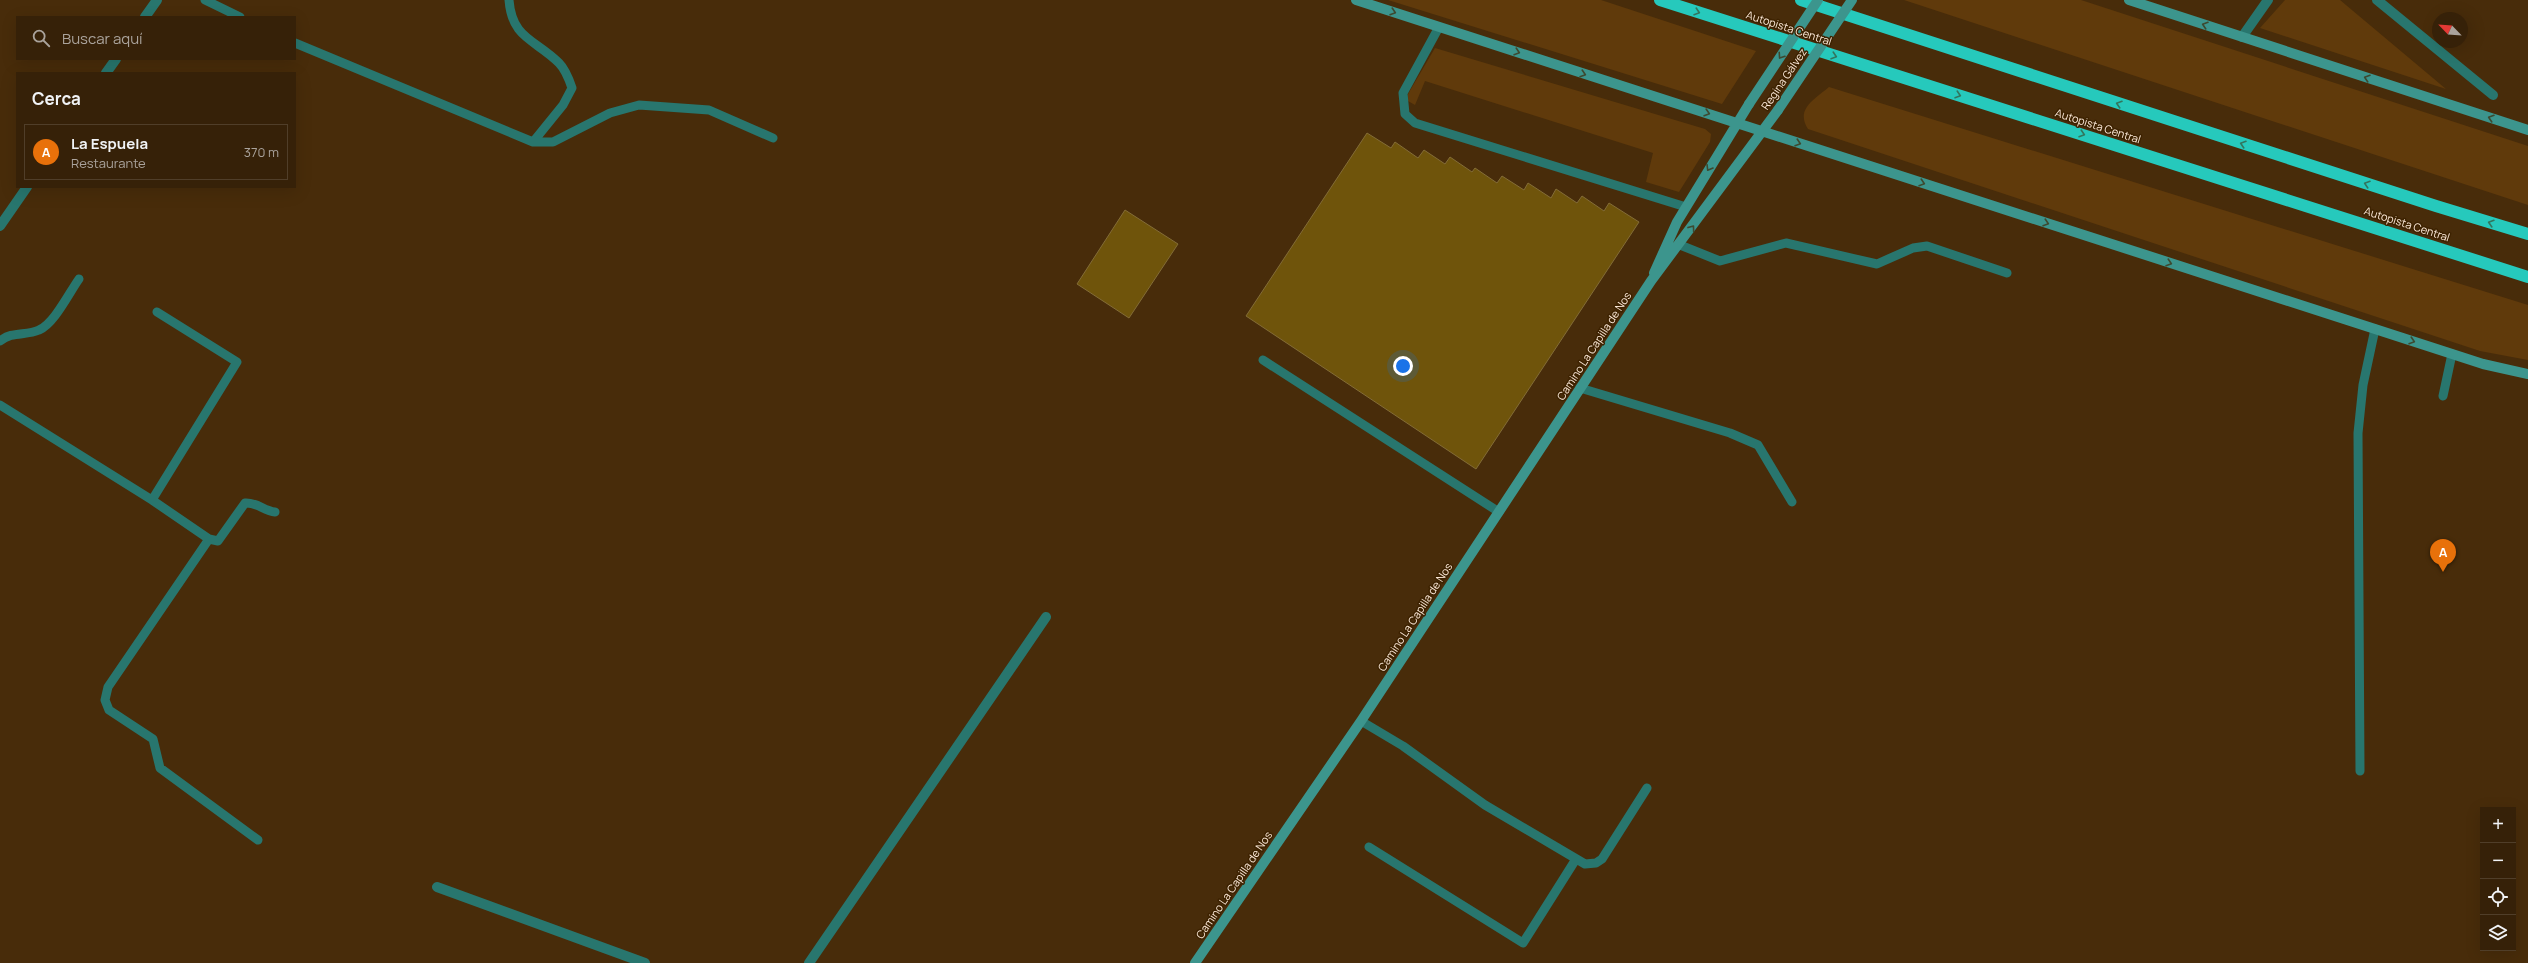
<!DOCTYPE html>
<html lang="es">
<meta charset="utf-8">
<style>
body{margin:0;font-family:Manrope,sans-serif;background:#412e16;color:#f1f3f6}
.controls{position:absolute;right:12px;bottom:12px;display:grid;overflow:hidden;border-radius:0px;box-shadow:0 4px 16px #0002}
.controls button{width:36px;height:36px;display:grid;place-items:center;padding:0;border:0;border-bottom:1px solid #503e29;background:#362108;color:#f1f3f6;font:20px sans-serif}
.compass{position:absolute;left:2432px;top:12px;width:36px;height:36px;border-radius:50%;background:#362108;box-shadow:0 4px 16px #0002;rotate:295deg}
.you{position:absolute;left:1403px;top:366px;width:14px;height:14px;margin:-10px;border:3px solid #fff;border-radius:50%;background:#1a73e8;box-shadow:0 0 0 6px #1a73e833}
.badge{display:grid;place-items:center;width:26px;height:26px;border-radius:50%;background:#ea580c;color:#fff;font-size:13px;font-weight:700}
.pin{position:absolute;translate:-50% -33px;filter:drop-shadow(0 1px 2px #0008)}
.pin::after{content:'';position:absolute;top:21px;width:14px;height:12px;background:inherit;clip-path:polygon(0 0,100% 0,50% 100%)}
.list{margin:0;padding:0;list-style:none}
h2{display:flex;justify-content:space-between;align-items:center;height:52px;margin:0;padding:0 16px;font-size:17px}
h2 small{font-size:13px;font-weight:400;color:#aaa39c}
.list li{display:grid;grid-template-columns:26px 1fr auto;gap:12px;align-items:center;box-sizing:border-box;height:56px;margin:0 8px 8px;padding:0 8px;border:1px solid #503e29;border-radius:0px}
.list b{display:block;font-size:15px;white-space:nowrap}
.list p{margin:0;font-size:13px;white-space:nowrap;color:#aaa39c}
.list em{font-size:13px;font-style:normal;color:#aaa39c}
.icon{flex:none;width:22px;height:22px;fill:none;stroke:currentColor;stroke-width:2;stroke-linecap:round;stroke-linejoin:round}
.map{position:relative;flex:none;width:2528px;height:963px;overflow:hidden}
.search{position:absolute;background:#362108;box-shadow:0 4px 16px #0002;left:16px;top:16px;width:280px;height:44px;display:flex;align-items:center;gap:10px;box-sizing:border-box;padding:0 14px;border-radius:0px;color:#aaa39c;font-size:15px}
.panel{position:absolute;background:#362108;box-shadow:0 4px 16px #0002;left:16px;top:72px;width:280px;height:116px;border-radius:0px}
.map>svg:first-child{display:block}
</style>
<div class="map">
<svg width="2528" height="963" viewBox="0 0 2528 963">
<rect width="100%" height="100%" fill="#482c0a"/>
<path fill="#603a0b" d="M1388,0H1601L1756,51L1722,104Z
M1904,0H2081L2528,146V205Z
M2285,0H2340L2446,89L2260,28Z
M1435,48L1705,129L1711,134L1710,142L1679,192L1646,182L1653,153L1425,81L1415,105L1408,101V94Z
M1829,87L2528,305V360L2480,351L1808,129C1795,109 1815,99 1829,87Z"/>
<path fill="#6f540b" stroke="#836c37" d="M1367,133L1391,148L1395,142L1418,158L1424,150L1445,164L1450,157L1472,172L1475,168L1497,183L1502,176L1524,190L1528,183L1551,198L1556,189L1577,203L1582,196L1604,211L1609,203L1639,222L1476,469L1246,316Z
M1125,210L1178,244L1129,318L1077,284Z"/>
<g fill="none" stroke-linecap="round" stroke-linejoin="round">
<path stroke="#28766e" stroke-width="9" d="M205,0L240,17
M509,0C512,39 535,39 559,63C565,69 569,79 572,88L563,105L533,142
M1439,27L1403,93L1405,114L1415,123L1686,207
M295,43L533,142H553L610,113L639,105L709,110L773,138
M1680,245L1720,261L1786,243L1877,264L1913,248L1927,246L2007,273
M0,341C12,331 26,336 39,330C54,324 69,293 79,279
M1263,360L1499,512
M1580,388L1730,433L1758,445L1792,502
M2443,396L2452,354
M0,405L152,500L209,539L218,541L245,503C257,502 264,511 275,512
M152,500L237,362L157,312
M209,539L108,687L105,700L109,710L153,739L160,768L258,840
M1361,721L1403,746L1485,805L1585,864L1596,863L1602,859L1647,788
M2360,771L2358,433L2363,385L2375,329
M1369,847L1523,943L1576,859"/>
<path stroke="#28766e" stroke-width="10" d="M2377,0L2493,95
M145,17L157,0
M2242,37L2268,0
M106,73L116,59
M0,226L27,187
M437,887L645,963
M809,963L1046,617"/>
<path stroke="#3c958d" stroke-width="10" d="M1356,0L2375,329L2483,364L2528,374
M2129,0L2528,130
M1654,273L1677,222L1749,104
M1195,963L1361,721L1651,281L1778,110"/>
<path stroke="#26c9bc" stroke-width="12" d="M1660,0L2528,277
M1801,0L2436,206L2528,234"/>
<path stroke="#3c958d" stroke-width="10" d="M1749,104L1818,0
M1778,110L1852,0"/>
</g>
<defs><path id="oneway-chevron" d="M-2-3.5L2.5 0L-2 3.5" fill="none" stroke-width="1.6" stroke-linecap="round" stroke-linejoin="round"/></defs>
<g stroke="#3d4a31">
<use href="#oneway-chevron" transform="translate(1393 12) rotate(18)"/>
<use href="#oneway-chevron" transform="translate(2205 25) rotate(-162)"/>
<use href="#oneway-chevron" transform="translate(1517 52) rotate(18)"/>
<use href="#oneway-chevron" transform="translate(1781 56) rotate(124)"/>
<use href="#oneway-chevron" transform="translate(1583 74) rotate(18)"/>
<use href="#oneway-chevron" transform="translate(2367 78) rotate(-162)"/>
<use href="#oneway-chevron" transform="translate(1707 113) rotate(17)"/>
<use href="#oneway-chevron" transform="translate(2491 118) rotate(-162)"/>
<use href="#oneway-chevron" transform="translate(1798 143) rotate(18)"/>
<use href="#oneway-chevron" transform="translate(1709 168) rotate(121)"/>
<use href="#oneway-chevron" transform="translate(1922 183) rotate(18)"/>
<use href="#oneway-chevron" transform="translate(2046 223) rotate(18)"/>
<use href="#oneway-chevron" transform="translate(1692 228) rotate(-54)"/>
<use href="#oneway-chevron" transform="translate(2169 263) rotate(18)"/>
<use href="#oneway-chevron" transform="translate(2412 341) rotate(18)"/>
</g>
<g stroke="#32765e">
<use href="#oneway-chevron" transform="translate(1697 12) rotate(18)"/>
<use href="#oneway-chevron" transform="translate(1834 56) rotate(18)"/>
<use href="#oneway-chevron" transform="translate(1958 95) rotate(18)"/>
<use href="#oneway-chevron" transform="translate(2119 104) rotate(-162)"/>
<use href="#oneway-chevron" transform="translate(2082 134) rotate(18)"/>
<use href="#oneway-chevron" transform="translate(2243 144) rotate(-162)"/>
<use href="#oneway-chevron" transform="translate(2367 184) rotate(-162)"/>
<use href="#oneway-chevron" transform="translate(2491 223) rotate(-163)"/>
</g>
<g text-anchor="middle" stroke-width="3" stroke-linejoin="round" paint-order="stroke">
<g font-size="11" fill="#fce9d8" stroke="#3d2200">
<text transform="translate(1789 28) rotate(18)" y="4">Autopista Central</text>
<text transform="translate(1784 79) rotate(-56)" y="4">Regina Gálvez</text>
<text transform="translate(2098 126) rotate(18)" y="4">Autopista Central</text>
<text transform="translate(2407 224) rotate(18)" y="4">Autopista Central</text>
<text transform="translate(1594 346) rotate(-57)" y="4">Camino La Capilla de Nos</text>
<text transform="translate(1415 617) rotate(-57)" y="4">Camino La Capilla de Nos</text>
<text transform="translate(1234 885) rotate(-56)" y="4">Camino La Capilla de Nos</text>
</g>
</g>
</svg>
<div class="controls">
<button>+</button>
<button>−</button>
<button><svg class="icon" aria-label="locate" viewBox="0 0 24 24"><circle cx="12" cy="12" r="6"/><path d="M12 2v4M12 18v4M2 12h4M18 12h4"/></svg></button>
<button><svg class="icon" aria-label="layers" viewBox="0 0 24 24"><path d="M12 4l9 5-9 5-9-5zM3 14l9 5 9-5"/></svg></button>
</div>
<svg class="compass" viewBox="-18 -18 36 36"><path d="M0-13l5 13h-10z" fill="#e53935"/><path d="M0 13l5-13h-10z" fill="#aaa39c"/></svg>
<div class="you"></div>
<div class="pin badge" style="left:2443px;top:572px;background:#e8710a">A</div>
<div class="search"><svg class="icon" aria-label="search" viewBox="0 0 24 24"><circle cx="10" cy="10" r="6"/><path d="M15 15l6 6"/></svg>Buscar aquí</div>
<section class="panel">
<h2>Cerca<small></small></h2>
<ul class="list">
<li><span class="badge" style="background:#e8710a">A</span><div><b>La Espuela</b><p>Restaurante</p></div><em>370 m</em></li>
</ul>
</section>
</div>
